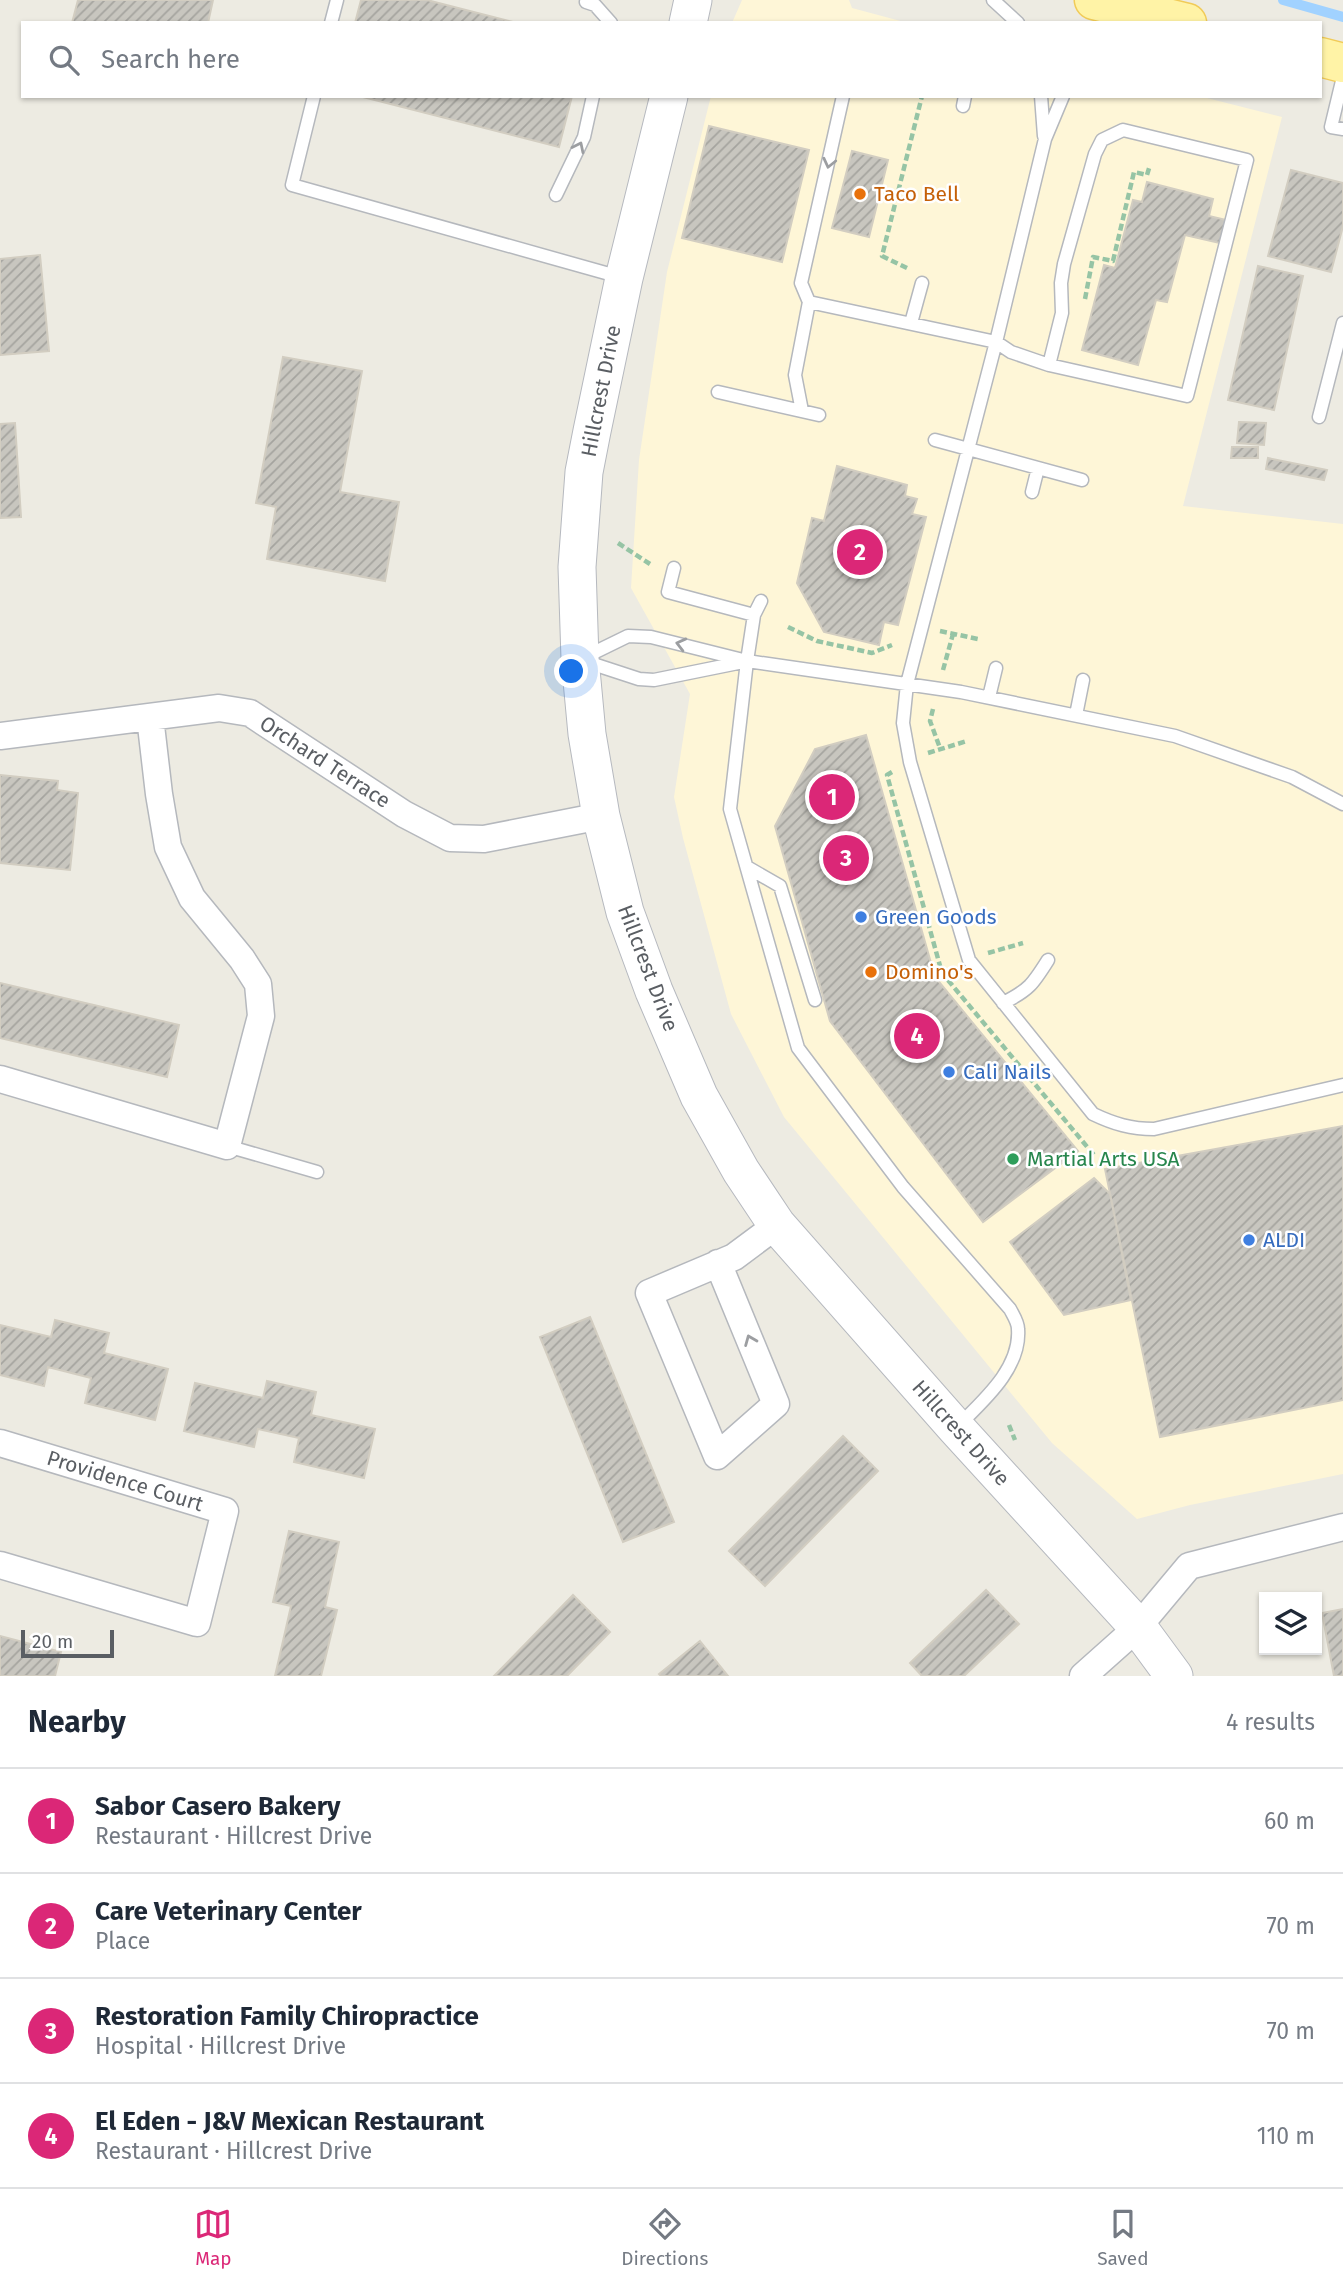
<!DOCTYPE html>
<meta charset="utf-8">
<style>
body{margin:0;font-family:"Fira Sans",sans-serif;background:#f2f2f3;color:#1f2937}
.controls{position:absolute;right:21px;bottom:21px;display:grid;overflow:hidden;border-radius:0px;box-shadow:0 2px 5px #0004}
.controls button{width:63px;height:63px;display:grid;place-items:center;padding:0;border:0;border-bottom:2px solid #e0e1e3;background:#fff;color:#1f2937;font:35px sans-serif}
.scale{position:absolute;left:21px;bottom:18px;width:93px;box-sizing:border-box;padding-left:7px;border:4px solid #5a5e63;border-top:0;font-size:19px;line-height:24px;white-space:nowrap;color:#5a5e63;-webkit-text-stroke:5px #fff;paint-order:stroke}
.you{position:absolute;left:572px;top:672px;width:24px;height:24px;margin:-18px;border:5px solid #fff;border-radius:50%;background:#1a73e8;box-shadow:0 0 0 10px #1a73e833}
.badge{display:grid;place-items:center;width:46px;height:46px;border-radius:50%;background:#db2777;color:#fff;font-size:23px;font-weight:700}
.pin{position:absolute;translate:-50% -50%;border:4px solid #fff;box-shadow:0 2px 7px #0006}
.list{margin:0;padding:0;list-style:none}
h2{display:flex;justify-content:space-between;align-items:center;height:91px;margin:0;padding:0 28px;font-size:30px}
h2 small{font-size:23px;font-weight:400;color:#747a83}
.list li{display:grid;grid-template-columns:46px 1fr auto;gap:21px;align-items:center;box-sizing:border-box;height:105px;padding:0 28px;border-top:2px solid #e0e1e3}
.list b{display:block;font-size:26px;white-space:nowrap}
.list p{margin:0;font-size:23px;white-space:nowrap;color:#747a83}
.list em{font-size:23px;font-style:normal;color:#747a83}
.icon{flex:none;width:38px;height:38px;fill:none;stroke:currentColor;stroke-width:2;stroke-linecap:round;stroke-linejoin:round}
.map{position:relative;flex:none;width:1343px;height:1676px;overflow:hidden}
.search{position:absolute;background:#fff;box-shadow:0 2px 5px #0004;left:21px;right:21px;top:21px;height:77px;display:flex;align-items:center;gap:18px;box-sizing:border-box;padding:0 24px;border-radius:0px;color:#747a83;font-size:26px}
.sheet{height:511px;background:#fff}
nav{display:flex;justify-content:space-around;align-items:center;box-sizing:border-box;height:98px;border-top:2px solid #e0e1e3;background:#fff;font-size:19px;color:#747a83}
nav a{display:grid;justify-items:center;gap:4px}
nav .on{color:#db2777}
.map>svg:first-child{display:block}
</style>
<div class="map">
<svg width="1343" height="1676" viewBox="0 0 1343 1676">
<defs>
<pattern id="building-hatch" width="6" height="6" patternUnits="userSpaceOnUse" patternTransform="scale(1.75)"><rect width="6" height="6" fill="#c8c6bf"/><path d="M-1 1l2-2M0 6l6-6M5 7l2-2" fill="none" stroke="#a5a49f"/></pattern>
</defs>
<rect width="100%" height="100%" fill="#edebe2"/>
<path fill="#fef6d7" d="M742,0H849L852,8L908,23H732Z
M711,96H1199L1282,117L1183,506L1343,524V1474L1190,1505L1137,1519L1052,1443L784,1117L731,1014L683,838L674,797L690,694L631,588L639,460L667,272Z"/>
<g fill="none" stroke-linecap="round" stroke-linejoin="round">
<path stroke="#a1d2ff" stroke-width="10" d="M1283,0L1343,17"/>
</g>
<path fill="url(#building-hatch)" stroke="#d2cdc1" stroke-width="2" d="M78,0H213L208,23H72Z
M361,0H427L517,23H355Z
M359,96H572L559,147Z
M709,126L809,150L782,262L682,238Z
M852,151L888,160L869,237L832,228Z
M1291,170L1343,183V226L1331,272L1268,256Z
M1147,182L1213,199L1209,216L1226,220L1220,243L1185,235L1167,302L1156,300L1138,365L1082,350L1104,265L1115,268L1133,200L1142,202Z
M40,255L49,351L0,355V259Z
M1258,266L1303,276L1274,410L1228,400Z
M283,357L362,371L340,492L399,502L385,581L267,559L276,507L256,503Z
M1239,422L1266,423L1264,445L1237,443Z
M15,423L21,517L0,518V424Z
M1232,447H1258V458H1231Z
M1268,458L1327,470L1324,480L1266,469Z
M837,466L907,485L905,496L917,499L912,514L926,517L898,625L884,622L879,645L824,632L797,583L812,518L824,521Z
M866,735L935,977L1078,1151L983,1222L830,1021L775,826L815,749Z
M0,775L58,781L57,790L78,793L70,870L0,863Z
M0,983L179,1025L167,1077L0,1038Z
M1343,1126V1400L1160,1437L1105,1169Z
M1094,1178L1110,1194L1131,1300L1064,1315L1010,1242Z
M590,1317L674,1522L623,1542L540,1337Z
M55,1320L109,1333L104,1353L168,1369L155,1420L85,1403L91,1378L48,1367L44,1386L0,1375V1325L51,1337Z
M267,1381L316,1392L311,1415L375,1429L364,1478L294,1462L299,1438L258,1429L254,1447L184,1431L195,1383L263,1398Z
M843,1436L878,1471L765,1586L729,1551Z
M289,1531L339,1542L325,1607L337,1610L321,1676H275L291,1606L273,1602Z
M986,1590L1019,1624L964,1676H922L910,1663Z
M573,1595L610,1632L567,1676H494Z
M1343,1609V1676H1334L1322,1613Z
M0,1636L61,1652L55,1676H0Z
M700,1641L728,1676H661L659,1674Z"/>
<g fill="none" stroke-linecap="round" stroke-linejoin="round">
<defs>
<path id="lane" d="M993,0L1018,23
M586,2L595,5L611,23
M331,23L337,0
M1343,77L1331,127L1343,129
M314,96L292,185L620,277
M1041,96L1044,136
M1063,96L1045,139L996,342L907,684L903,723L910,762L969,960L1093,1114C1114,1124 1131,1129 1154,1129L1343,1085
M963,106L965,96
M556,195L584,137L593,96
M809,302L996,342L1011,352L1049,365L1187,396L1247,160L1123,130L1102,140L1095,154L1064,264L1061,283L1062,313L1049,365
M911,323L922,283
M718,392L819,415
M802,411L795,375L809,302L801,283L843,96
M1319,417L1343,323
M935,440L1082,480
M1032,492L1038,468
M674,568L668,592L754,615
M761,601L754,615L747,661L730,809L798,1048L903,1187L1010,1309C1013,1315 1018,1322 1018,1329C1021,1368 984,1400 959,1425
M583,658L628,636L651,637L747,661L961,692L1175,736L1292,777L1343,804
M584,661L639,679L654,680L743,662
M989,697L996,668
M1076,715L1083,680
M747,867L780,886L815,1000
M1003,1003C1029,990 1033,984 1048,960
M227,1146L317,1172"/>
<path id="street" d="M0,736L219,708L250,713L404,814L450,838L484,839L601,816
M0,1079L227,1146L261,1016L258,984L242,959L192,898L168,847L159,794L150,717
M718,1263L776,1404L717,1456L649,1293L734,1257L777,1225
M0,1443L225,1511L197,1623L0,1565
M1083,1676L1138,1627L1189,1566L1343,1527"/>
<path id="secondary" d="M688,23L693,0
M669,96L624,278L592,431L584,472L577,567L580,659L587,734L601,816L625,912L654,991L699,1096L741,1171L777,1225L956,1428L1138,1627L1174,1676"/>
<path id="primary" d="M1094,0L1187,23
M1320,57L1343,63"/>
</defs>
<use href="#lane" stroke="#b5b8bd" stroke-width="15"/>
<use href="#street" stroke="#b5b8bd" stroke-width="29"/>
<use href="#secondary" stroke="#b6b9bf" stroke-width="39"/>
<use href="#primary" stroke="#f1cb58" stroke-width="41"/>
<path stroke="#96c4a5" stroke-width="4.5" stroke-dasharray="7 3.5" stroke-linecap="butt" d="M907,268L882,256L922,96
M1085,299L1093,257L1113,261L1134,172L1147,175L1150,165
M618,543L650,564
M788,627L817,641L872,653L892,645
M940,631L978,639
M943,670L953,634
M933,709L930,721L940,748
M928,753L967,741
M892,772L887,775L942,973L1094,1155
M988,953L1023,943
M1009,1425L1015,1440"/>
<use href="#lane" stroke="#fff" stroke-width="12"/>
<use href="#street" stroke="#fff" stroke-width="26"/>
<use href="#secondary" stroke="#fff" stroke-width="37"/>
<use href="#primary" stroke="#fff3a6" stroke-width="38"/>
</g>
<defs><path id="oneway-chevron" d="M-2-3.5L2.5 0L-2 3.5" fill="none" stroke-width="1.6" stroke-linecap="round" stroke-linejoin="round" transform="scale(1.75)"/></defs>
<g stroke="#9c9ea1">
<use href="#oneway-chevron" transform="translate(579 147) rotate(-64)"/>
<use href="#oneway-chevron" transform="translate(829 163) rotate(103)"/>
<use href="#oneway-chevron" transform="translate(681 644) rotate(-166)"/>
<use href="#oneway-chevron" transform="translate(750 1340) rotate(-112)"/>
</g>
<g fill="#e8710a" stroke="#fff" stroke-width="2.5">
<circle cx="860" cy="194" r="7"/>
<circle cx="871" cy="972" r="7"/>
</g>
<g fill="#3f7fe0" stroke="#fff" stroke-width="2.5">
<circle cx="861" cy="917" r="7"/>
<circle cx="949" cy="1072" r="7"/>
<circle cx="1249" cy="1240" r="7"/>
</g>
<circle fill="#2e9e5b" stroke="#fff" stroke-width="2.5" cx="1013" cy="1159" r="7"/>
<g text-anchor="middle" stroke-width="5" stroke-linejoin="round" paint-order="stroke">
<g font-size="21" fill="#c56008" stroke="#fff" text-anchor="start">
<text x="874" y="201">Taco Bell</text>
<text x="885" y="979">Domino's</text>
</g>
<g font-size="21" fill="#5a5e63" stroke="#fff">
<text transform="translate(601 391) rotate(-79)" y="7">Hillcrest Drive</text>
<text transform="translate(325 762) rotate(33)" y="7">Orchard Terrace</text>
<text transform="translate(648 968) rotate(69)" y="7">Hillcrest Drive</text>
<text transform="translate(961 1433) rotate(48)" y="7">Hillcrest Drive</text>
<text transform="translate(125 1481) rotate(17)" y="7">Providence Court</text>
</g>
<g font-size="21" fill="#366cbe" stroke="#fff" text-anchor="start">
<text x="875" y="924">Green Goods</text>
<text x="963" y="1079">Cali Nails</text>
<text x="1263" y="1247">ALDI</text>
</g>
<g font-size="21" fill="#27864d" stroke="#fff" text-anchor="start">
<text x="1027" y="1166">Martial Arts USA</text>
</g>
</g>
</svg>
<div class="controls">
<button><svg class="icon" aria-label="layers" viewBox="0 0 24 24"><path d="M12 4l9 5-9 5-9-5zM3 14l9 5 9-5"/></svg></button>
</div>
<div class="scale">20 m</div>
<div class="you"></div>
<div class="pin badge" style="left:832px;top:797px">1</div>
<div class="pin badge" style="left:860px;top:552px">2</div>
<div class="pin badge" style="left:846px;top:858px">3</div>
<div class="pin badge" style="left:917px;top:1036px">4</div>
<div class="search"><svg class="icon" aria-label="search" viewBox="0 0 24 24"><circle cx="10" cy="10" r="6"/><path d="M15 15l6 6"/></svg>Search here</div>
</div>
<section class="sheet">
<h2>Nearby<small>4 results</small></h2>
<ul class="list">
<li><span class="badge">1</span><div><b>Sabor Casero Bakery</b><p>Restaurant · Hillcrest Drive</p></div><em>60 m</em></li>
<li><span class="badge">2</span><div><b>Care Veterinary Center</b><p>Place</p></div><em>70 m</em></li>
<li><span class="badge">3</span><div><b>Restoration Family Chiropractice</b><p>Hospital · Hillcrest Drive</p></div><em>70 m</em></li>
<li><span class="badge">4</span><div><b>El Eden - J&amp;V Mexican Restaurant</b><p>Restaurant · Hillcrest Drive</p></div><em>110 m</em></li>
</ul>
</section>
<nav>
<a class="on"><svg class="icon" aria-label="map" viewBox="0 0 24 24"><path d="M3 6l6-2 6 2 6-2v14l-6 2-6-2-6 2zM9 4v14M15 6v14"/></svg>Map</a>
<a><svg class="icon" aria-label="directions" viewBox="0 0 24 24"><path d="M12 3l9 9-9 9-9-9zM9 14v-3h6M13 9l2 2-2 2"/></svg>Directions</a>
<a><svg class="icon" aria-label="saved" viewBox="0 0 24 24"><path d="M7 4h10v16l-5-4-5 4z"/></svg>Saved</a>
</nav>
